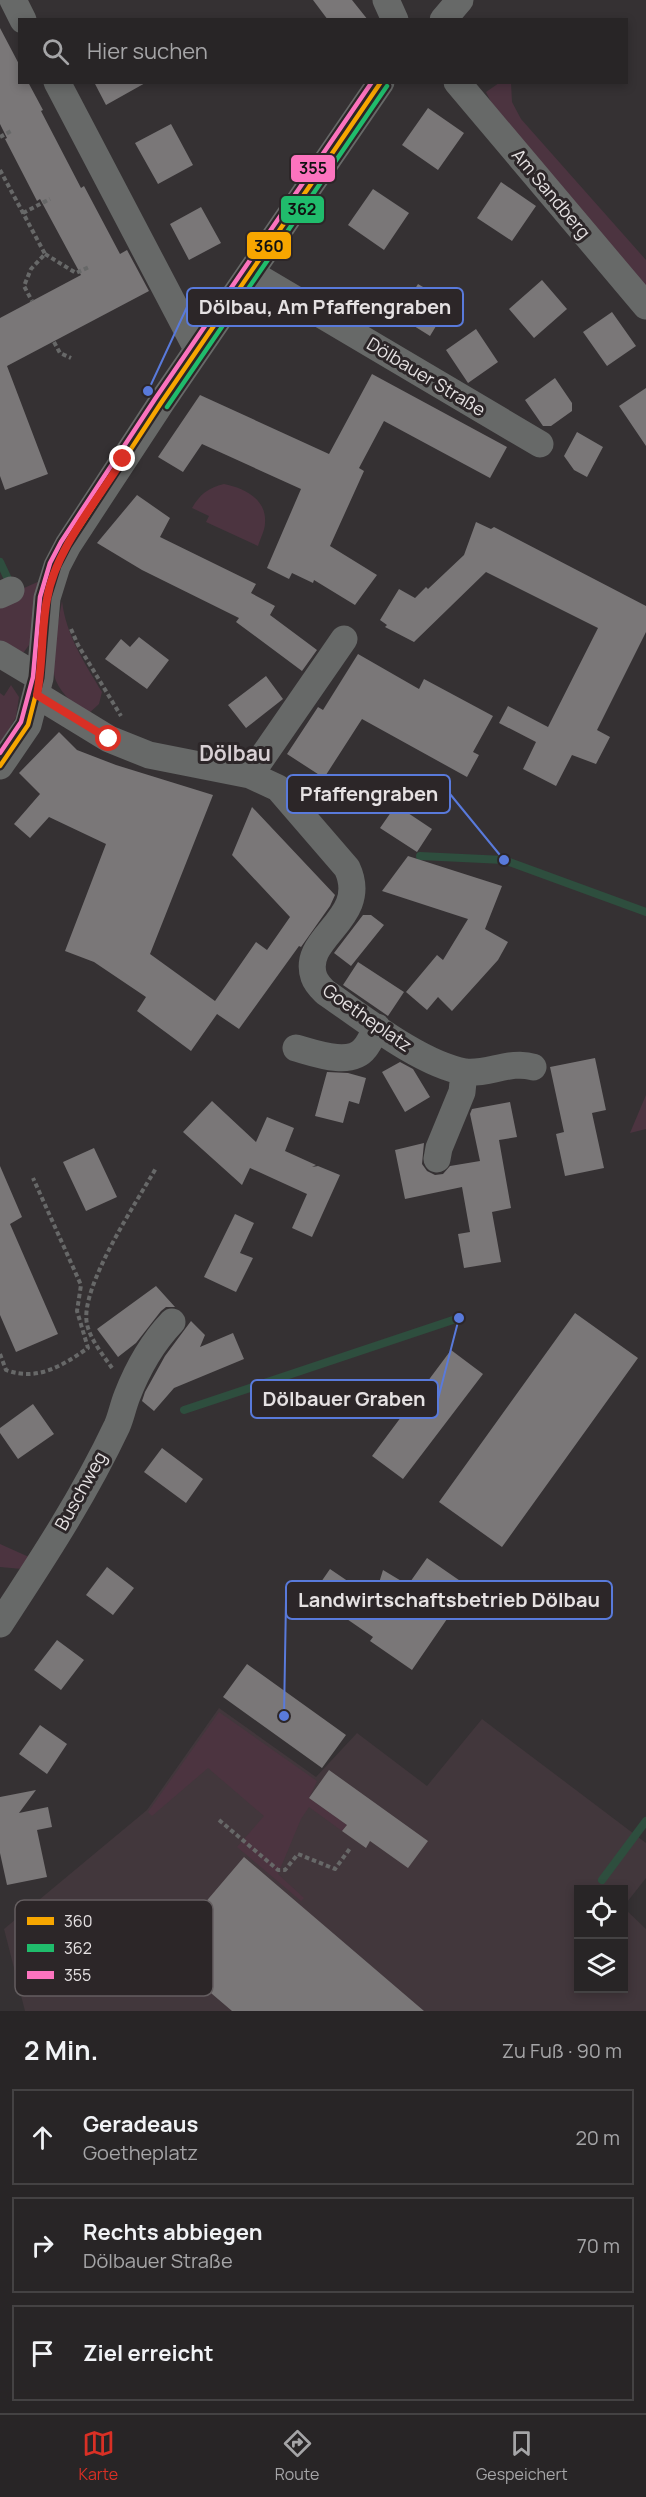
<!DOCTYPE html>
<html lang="de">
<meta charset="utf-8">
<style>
body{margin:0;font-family:Manrope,sans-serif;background:#302d2e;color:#f1f3f6}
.controls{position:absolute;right:18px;bottom:18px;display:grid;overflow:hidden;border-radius:0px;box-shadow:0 3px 9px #0003}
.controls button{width:54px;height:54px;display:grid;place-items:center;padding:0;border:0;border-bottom:2px solid #444243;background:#282526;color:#f1f3f6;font:30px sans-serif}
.stop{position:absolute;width:18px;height:18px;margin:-14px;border:4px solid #d93025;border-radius:50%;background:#fff}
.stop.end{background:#d93025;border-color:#fff;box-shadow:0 2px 6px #0008}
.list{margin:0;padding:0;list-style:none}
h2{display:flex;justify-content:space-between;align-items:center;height:78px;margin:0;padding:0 24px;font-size:26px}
h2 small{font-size:20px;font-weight:400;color:#a5a5a7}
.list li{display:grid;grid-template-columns:39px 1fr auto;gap:18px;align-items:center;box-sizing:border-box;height:96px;margin:0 12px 12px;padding:0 12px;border:2px solid #444243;border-radius:0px}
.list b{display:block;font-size:22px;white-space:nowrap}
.list p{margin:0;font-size:20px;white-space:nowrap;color:#a5a5a7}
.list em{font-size:20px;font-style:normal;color:#a5a5a7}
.icon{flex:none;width:33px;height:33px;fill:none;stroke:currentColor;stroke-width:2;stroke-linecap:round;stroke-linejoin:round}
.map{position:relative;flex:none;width:646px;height:2011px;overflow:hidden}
.search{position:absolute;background:#282526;box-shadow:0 3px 9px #0003;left:18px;right:18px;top:18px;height:66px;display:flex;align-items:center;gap:15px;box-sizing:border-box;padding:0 21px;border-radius:0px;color:#a5a5a7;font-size:22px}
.sheet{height:402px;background:#282526}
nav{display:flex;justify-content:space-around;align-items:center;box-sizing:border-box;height:84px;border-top:2px solid #444243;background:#282526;font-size:16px;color:#a5a5a7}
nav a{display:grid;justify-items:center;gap:3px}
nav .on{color:#d93025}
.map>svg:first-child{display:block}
</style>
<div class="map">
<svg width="646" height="2011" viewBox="0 0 646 2011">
<rect width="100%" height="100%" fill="#353133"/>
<path fill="#42373c" d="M219,1708L316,1777L357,1733L427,1786L482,1719L646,1843V1878L624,1906V1890H578V1988H624V1908L646,1929V2011H25L4,1929L147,1810Z"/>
<path fill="#4c3440" d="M499,83H511L512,102L521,119L646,260V291L495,110L486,92Z
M224,484C244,488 267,499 265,523C265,530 260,539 258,546L206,522L209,516L192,508C200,494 208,488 224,484Z
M42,580L29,645L24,652L14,653L0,644V604L15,592Z
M62,601C66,635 84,662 102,692L99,704L87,715C75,705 62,695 56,681C49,665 59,619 62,601Z
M11,685L19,697L16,717L0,745V693L4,696Z
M646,1095V1129L630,1133Z
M0,1544L29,1557L22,1569L0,1567Z
M219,1712L317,1781L309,1798L347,1825L342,1831L309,1807L301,1819L278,1874L304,1898L301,1901L237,1847L264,1816L208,1768L152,1816L148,1812Z"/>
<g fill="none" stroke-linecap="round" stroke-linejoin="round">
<path stroke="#2e4e3e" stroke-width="8" d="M0,562L7,577
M420,856L504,860L646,912
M184,1410L459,1318
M602,1880L646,1821"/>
</g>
<path fill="#7a7778" d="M313,0H352L368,20H328Z
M0,28L20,66V82H28L43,110L41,111L81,188L84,186L120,254L127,250L149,291L7,366L48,474L5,490L0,476V318L81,275L40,199L37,201L5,139L7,138L0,124Z
M94,82H147L106,105Z
M428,108L464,133L438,170L402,145Z
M171,124L193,165L158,184L135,143Z
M501,182L536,206L512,241L477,218Z
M373,189L409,213L384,250L348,225Z
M201,207L221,243L189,260L170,224Z
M542,280L567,309L534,338L509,309Z
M418,284L450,303L430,336L398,316Z
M612,312L636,346L607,366L583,332Z
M476,329L498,362L468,383L446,350Z
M372,374L507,447L490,478L384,421L359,468L364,471L330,546L377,575L355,605L314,580L313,583L292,573L289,579L267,568L301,489L202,444L183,472L158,457L200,395L329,454Z
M555,378L572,403V411L551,426H543L525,400Z
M646,388V446L619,406Z
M577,432L603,447L587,477L574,470L564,456Z
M137,495L170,518L160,537L256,584L251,593L275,606L270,615L317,650L302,671L236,622L239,618L142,570L97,543Z
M476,522L491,529L494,527L646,606V632L597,730L610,737L596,764L572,755L556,786L523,769L536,742L499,723L508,706L548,727L598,628L486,572L414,642L385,627L387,625L380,620L399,589L415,598L426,587L428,589L464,555Z
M139,637L169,660L147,689L105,659L121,639L130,647Z
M358,654L419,689L424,679L493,716L473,752L479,755L467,777L362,719L324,778L287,754L318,707L323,710Z
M266,676L283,699L246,728L228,705Z
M59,732L77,750L116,765L213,795L150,954L215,1001L256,942L267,950L290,917L232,855L252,807L335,895L330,906L301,947L299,946L239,1029L217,1014L191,1051L137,1011L146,997L94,962L65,951L106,844L49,817L30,838L14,824L40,794L19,773Z
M396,805L432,829L417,852L380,828Z
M408,856L502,886L485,929L508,942L498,960L452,1011L438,997L427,1010L406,992L437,955L443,960L468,919L382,891Z
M363,915H371L384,925L351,966L334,953Z
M358,962L404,992L388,1016L343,985Z
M595,1058L606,1110L592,1113L604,1168L565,1176L556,1134L564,1132L550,1067Z
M400,1062L413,1069L430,1097L405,1112L382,1072Z
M327,1072L348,1073L366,1078L359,1104L349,1101L343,1123L315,1116Z
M212,1101L256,1142L267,1117L294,1128L285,1151L316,1165L312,1167L318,1166L340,1175L312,1237L292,1228L307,1194L250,1168L242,1185L183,1132Z
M510,1102L517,1137L499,1140L511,1208L492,1212L501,1262L464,1268L458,1234L470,1232L462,1187L405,1199L395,1150L424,1143L422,1164L427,1171L435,1175L443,1174L450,1166L480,1161L470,1114L472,1109Z
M94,1148L117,1197L86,1211L63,1162Z
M0,1166L22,1217L10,1224L58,1334L16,1352L0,1315Z
M235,1214L254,1223L240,1253L253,1258L236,1292L204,1277Z
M156,1286L175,1307H166L161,1311L136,1343L118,1357L97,1329Z
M575,1313L638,1358L502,1547L439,1502Z
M191,1321L205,1335L200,1347L233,1333L244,1359L174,1388L154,1411L142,1401L145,1392L165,1356Z
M451,1350L483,1374L403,1479L372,1456Z
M33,1404L54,1434L18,1459L0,1433V1428Z
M162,1448L203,1479L186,1503L144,1472Z
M427,1558L469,1587L412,1670L370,1641L373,1637L312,1595L330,1569L374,1599L383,1570L408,1585Z
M107,1567L134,1588L113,1615L86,1595Z
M57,1640L84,1660L61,1690L34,1670Z
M247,1664L346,1735L322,1768L223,1697Z
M40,1725L67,1744L47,1774L19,1754Z
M329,1770L428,1841L408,1868L370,1841L366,1848L342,1831L347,1825L309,1798Z
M36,1790L19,1813L48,1807L52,1827L37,1830L47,1877L7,1885L0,1853V1797Z
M244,1857L424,2011H232L163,1952Z"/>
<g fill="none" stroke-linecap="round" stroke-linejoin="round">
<path stroke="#676868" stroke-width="4" stroke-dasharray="4.5 3" stroke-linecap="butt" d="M0,137L13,130
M0,170L45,254L31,269L24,286L32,301
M23,213L50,199
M45,254L76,273L89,267
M54,342L60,353L71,358
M71,629L78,645L121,716
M0,1354L6,1370C38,1382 63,1365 88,1348L77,1311L81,1285L33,1178
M112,1368C103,1355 90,1339 87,1324C79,1288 138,1200 156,1168
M219,1820L278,1870H285L298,1854L335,1869L351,1847"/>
<path stroke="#676968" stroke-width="27" d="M13,0L23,20
M386,0L395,20
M443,20L460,0
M57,82L197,349
M457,82L646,306
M251,273L540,444
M0,595L11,590
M0,654L40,678
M37,695L109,739L149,755L250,775L278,788L347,868C371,919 300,937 314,977C316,983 321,988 325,992C363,1018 420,1064 465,1072C487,1075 511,1060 533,1067
M0,766L28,725L40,678L47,598L57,566L68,545L161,403L381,82
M250,775L344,639
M296,1048C314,1053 351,1067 365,1048C370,1042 373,1034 377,1027
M437,1159L439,1148L462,1092L464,1072
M0,1624C42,1560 84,1496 117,1426C121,1417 123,1406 127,1396C137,1370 153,1342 172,1322"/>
<defs>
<path id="bus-1" d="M0,766L28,725L40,678L47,598L57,566L68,545L161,403L381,82"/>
<path id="bus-2" d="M167,407L387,86"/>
<path id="bus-3" d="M0,753L21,722L33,677L40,597L50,563L61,542L155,399L372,82"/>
</defs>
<use href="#bus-1" stroke="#2c2628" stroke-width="9"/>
<use href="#bus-2" stroke="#2c2628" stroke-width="9"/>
<use href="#bus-3" stroke="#2c2628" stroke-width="9"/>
<use href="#bus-1" stroke="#f7a600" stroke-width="4.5"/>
<use href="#bus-2" stroke="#20bc6c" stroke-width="4.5"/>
<use href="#bus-3" stroke="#fc73be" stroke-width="4.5"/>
</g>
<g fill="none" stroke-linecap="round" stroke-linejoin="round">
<path stroke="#d93025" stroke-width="8" d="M109,739L37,695C43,663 41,631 47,599C55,550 97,501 123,459"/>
</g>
<g text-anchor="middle" stroke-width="6" stroke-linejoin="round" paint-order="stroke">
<g font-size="18" fill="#e5e1e2" stroke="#2c2628">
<text transform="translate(551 194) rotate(50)" y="6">Am Sandberg</text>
<text transform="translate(426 377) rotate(31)" y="6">Dölbauer Straße</text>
<text transform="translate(367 1018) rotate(35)" y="6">Goetheplatz</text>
<text transform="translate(81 1491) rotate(-61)" y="6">Buschweg</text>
</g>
<g font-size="21" font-weight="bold" fill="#d8d0d4" stroke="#2c2628">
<text x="235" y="761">Dölbau</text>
</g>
</g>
<rect x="15" y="1900" width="198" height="96" rx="9" fill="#2c2628" stroke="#645e60" stroke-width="1.5"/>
<rect x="27" y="1917" width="27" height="8" fill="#f7a600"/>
<rect x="27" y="1944" width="27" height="8" fill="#20bc6c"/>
<rect x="27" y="1971" width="27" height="8" fill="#fc73be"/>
<g font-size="16" fill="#e5e1e2">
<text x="64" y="1927">360</text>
<text x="64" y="1954">362</text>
<text x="64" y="1981">355</text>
</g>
<path fill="none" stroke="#597adb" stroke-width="2" d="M148 391L187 307M504 860L450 794M459 1318L438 1399M284 1716L286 1600"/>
<g fill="#597adb" stroke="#2c2628" stroke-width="2">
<circle cx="148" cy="391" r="6"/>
<circle cx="504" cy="860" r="6"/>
<circle cx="459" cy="1318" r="6"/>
<circle cx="284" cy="1716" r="6"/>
</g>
<g fill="#2c2628" stroke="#597adb" stroke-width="2">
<rect x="187" y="288" width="276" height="38" rx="6"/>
<rect x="287" y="775" width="163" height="38" rx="6"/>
<rect x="251" y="1380" width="187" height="38" rx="6"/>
<rect x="286" y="1581" width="326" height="38" rx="6"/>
</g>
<g font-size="20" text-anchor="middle" font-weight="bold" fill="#e5e1e2">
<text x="325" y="314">Dölbau, Am Pfaffengraben</text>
<text x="369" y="801">Pfaffengraben</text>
<text x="344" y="1406">Dölbauer Graben</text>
<text x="449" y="1607">Landwirtschaftsbetrieb Dölbau</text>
</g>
<g stroke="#2c2628" stroke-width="2">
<rect x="290" y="154" width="46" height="29" rx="6" fill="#fc73be"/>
<rect x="280" y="195" width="45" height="29" rx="6" fill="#20bc6c"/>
<rect x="246" y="231" width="46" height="29" rx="6" fill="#f7a600"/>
</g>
<g font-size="16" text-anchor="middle" font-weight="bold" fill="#111">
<text x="313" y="174">355</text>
<text x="302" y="215">362</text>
<text x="269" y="252">360</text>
</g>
</svg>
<div class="controls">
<button><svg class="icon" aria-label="locate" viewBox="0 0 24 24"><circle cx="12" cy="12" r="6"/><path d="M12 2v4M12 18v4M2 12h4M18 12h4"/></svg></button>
<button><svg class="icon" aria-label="layers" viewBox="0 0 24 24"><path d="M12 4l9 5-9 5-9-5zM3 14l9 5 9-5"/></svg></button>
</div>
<div class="stop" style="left:109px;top:739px"></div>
<div class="stop end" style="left:123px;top:459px"></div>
<div class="search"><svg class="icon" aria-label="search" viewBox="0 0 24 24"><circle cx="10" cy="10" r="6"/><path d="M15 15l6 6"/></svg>Hier suchen</div>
</div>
<section class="sheet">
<h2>2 Min.<small>Zu Fuß · 90 m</small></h2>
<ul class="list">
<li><svg class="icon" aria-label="ahead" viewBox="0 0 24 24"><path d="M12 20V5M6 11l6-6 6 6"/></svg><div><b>Geradeaus</b><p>Goetheplatz</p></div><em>20 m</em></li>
<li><svg class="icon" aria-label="right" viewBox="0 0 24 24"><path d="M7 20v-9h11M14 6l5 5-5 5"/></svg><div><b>Rechts abbiegen</b><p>Dölbauer Straße</p></div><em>70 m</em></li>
<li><svg class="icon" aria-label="arrive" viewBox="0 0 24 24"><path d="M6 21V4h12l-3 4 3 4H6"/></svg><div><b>Ziel erreicht</b></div></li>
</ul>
</section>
<nav>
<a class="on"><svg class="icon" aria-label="map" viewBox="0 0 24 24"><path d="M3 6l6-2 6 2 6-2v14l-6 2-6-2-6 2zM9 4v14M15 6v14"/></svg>Karte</a>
<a><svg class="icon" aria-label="directions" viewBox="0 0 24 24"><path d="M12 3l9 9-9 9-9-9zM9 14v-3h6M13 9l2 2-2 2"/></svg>Route</a>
<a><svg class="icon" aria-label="saved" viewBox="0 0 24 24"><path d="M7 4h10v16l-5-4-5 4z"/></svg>Gespeichert</a>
</nav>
